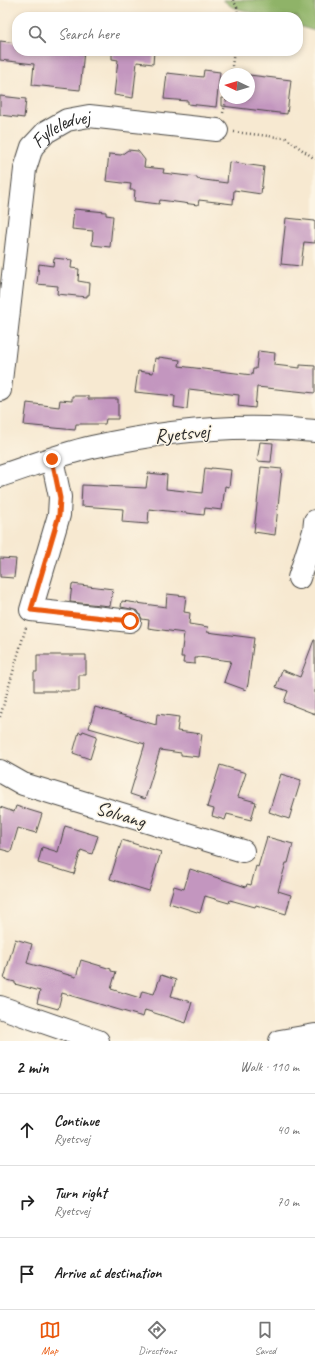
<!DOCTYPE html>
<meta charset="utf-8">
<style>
body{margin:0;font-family:Caveat,sans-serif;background:#f6f6f6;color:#222}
.compass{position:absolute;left:219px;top:68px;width:36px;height:36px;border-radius:50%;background:#fff;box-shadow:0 2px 6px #0003;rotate:274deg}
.stop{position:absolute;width:12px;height:12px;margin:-9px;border:3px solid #ea580c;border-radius:50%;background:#fff}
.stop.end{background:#ea580c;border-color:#fff;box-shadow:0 1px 4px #0008}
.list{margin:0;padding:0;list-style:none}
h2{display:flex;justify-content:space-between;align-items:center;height:52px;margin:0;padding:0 16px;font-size:17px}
h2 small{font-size:13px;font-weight:400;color:#767676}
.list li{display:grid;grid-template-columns:26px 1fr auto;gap:12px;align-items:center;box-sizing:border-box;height:72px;padding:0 16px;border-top:1px solid #e0e0e0}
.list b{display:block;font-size:15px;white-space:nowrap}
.list p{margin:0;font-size:13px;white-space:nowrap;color:#767676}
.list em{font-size:13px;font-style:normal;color:#767676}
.icon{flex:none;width:22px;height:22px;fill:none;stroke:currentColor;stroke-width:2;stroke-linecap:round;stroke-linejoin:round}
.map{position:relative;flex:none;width:315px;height:1041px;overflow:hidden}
.search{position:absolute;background:#fff;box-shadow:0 2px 6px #0003;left:12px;right:12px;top:12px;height:44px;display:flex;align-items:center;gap:10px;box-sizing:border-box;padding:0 14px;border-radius:16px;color:#767676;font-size:15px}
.sheet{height:268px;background:#fff}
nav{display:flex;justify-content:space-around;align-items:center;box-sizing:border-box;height:56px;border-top:1px solid #e0e0e0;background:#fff;font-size:11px;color:#767676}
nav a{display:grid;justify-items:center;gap:2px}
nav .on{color:#ea580c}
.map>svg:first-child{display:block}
</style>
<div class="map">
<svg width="315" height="1041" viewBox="0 0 315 1041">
<rect width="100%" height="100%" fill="#fcf5e5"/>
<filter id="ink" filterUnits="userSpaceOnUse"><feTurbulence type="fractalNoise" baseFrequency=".025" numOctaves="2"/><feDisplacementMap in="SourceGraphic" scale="8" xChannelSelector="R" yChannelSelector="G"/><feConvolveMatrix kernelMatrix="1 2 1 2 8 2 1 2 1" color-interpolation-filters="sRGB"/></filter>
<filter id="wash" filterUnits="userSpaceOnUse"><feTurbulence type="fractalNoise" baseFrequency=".012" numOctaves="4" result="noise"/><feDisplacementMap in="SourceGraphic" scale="16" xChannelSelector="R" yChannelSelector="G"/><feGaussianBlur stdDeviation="0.9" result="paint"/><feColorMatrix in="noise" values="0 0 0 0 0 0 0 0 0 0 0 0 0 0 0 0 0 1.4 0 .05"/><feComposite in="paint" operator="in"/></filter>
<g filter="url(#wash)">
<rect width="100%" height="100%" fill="#f7e9d1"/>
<path fill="#8fb368" stroke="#5d6f4a" d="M223,0H315V31L298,26V17H267L232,7Z"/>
<g id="blocks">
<path fill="#c396bf" d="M0,41L17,43V51H84L80,90L32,85L34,64L0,60Z
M112,51H154L153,64L137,62L133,98L114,95L118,60L112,59Z
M204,70L220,72L216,107L188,104V101L164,99L167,73L203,77Z
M249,75L291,80L287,114L222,106V98H249Z
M0,96L26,99L24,118L0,115Z
M128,150L138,151L145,160L144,167L164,169L163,173L197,177V179L227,183L229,162L264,167L261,194L234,190L233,204L199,200L198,205L160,200L159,204L134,201L135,190H130L131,184L106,181L109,154L121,155Z
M74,209L106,212V215L113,216L110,247L92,245L93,231L72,229Z
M286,218L315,221V243L304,242L301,266L281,264Z
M54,258L72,260L71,268L79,269L78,281L90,283L89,295H87V297L57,294L58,286L37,284L39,264L53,266Z
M258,351L275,353L274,365L300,368V365L315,366V393L257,387L255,408L238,406L239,395L189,389L187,409L174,407L175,396L135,392L138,371L153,373L155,358L159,359V357L180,360L179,366L252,375L253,369H256Z
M72,396H88V399H118V419H106L105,424H76L75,430L24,425L27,403L59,407L60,400L72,401Z
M260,442L273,443L271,462L257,461Z
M261,467L282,469L275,535L254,532Z
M205,468L211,469V468L231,470L229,487L225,486L222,510L205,508L204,515L149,509L148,524L122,522L123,509L81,506L82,485L146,488L148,473L167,475L166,489L202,493Z
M0,558L16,559L14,578L0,577Z
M72,584L113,589L110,606L70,602Z
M167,594L186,596L184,612L190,613L189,624L208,627L207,632L254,638L248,684L246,690L224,682L231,661L198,657V658H195V664L183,663L184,657H181L184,633L148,628L149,620L142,619L138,611L131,609L121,607L122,601L166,607Z
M314,640H315V714L284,702L288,691L276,687L282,670L300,677Z
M37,655H86V675H79V691H34V672H37Z
M95,707L156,725L157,714L179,717L177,731L202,734L199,757L181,755V753L160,750L145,799L130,794L145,744L89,728Z
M83,731L97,736L90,759L73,753L79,732L82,733Z
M220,765L246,773L238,797L256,802L251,820L227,814L225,820L212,816L214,809L207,807Z
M281,774L301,780L289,819L269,812Z
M16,806L42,814L36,833L18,828L11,852L0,849V807L14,812Z
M65,826L98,836L92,854L81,850L74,874L38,863L42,847L58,852Z
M267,837L293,844L288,863H286L278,891L291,895L286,914L256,905L255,907L230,900L229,903L205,896L200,913L169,903L174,886L184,889L190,869L246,887L247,884L251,885L256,866L258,867Z
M122,840L161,852L149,891L110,879Z
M15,939L32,944L27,963L76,977L81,960L111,969V971L116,972L111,989L140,998L142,991L154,994L161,975L176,980L171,996L192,1002L186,1023L145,1010L143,1017L62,993L58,1009L37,1003L40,991L15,984V982L4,979Z"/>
</g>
</g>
<g filter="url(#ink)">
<use href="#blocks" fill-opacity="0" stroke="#4a4844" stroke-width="1"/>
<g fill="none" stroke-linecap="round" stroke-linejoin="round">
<defs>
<g id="minor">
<path id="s1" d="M0,390L25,169L32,147L46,132L67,120L89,116L217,130"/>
<path d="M52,459L60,497L59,515L31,610L130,621"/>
<path d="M0,476C30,466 61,454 92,447C150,434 211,426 270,428C285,428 300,430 315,431"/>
<path d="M299,578L314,531L315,521"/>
<path d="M0,771L23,784L243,851"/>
<path d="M0,1007L98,1041"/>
<path d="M280,1041L315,1035"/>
</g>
</defs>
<use href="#minor" stroke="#4a4844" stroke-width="24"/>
<path stroke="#4a4844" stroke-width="2.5" stroke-dasharray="1 3" stroke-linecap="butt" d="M233,0L237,7L238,17
M231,74L234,51
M223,113L227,98
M234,132L286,138L315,159
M0,717L26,627"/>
<use href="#minor" stroke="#fff" stroke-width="22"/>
</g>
</g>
<g fill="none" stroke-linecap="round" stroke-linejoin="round" filter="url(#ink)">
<path stroke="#ea580c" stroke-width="5" d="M52,459L60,498L59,515L31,610L130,621"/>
</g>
<g text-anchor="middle" stroke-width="3" stroke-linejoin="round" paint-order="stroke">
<g font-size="20" fill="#2b2b2b" stroke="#fcf5e5">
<text dy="7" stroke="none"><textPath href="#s1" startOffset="281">Fylleledvej</textPath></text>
<text transform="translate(182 433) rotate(-6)" y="7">Ryetsvej</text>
<text transform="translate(121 814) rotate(17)" y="7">Solvang</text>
</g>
</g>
</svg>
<svg class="compass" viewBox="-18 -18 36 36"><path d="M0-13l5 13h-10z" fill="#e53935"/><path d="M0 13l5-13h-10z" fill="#767676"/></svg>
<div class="stop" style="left:130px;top:621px"></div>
<div class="stop end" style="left:52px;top:459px"></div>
<div class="search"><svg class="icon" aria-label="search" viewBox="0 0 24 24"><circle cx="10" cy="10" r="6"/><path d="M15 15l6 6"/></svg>Search here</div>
</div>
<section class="sheet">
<h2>2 min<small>Walk · 110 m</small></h2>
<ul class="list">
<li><svg class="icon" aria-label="ahead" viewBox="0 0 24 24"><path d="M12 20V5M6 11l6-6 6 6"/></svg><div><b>Continue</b><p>Ryetsvej</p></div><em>40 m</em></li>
<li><svg class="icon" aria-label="right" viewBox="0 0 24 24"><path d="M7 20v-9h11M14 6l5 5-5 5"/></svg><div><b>Turn right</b><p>Ryetsvej</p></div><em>70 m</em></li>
<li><svg class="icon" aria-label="arrive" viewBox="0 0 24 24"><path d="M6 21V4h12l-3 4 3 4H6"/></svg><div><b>Arrive at destination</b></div></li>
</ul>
</section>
<nav>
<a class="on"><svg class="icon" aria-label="map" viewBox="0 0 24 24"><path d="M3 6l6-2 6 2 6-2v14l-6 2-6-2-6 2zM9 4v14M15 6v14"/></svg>Map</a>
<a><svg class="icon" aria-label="directions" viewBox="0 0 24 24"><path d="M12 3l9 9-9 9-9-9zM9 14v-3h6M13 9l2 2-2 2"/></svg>Directions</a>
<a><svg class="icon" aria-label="saved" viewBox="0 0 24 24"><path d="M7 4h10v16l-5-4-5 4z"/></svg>Saved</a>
</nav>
